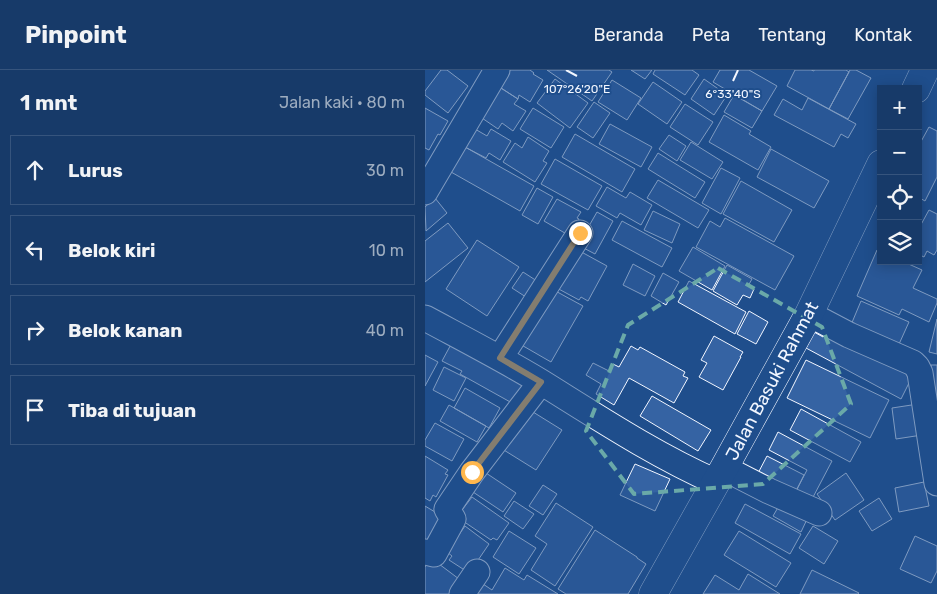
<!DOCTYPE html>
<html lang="id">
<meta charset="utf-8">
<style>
body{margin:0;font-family:Rubik,sans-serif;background:#244571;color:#f1f3f6}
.controls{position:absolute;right:15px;top:15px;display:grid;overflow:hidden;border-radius:0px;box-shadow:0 2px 12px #0003}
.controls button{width:45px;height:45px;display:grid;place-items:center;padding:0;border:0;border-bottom:1px solid #36547d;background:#173a69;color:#f1f3f6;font:25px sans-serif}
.stop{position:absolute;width:15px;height:15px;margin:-11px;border:4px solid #ffb74d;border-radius:50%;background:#fff}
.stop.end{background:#ffb74d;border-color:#fff;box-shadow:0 1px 5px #0008}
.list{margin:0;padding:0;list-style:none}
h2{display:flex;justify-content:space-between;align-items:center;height:65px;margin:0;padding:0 20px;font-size:21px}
h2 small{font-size:16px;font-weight:400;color:#9eadc0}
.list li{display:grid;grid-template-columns:32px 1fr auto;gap:15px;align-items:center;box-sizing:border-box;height:70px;margin:0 10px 10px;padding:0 10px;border:1px solid #36547d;border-radius:0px}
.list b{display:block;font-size:19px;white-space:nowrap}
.list em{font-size:16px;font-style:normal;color:#9eadc0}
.icon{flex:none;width:28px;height:28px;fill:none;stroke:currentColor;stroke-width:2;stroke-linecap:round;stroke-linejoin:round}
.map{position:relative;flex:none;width:512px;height:524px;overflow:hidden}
header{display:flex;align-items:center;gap:30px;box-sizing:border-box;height:70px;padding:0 25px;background:#173a69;border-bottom:1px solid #36547d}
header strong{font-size:24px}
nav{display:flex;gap:28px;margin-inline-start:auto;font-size:18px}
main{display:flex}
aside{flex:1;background:#173a69}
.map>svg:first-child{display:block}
</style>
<header>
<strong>Pinpoint</strong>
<nav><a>Beranda</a><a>Peta</a><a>Tentang</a><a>Kontak</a></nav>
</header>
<main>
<aside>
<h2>1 mnt<small>Jalan kaki · 80 m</small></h2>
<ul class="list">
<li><svg class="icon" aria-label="ahead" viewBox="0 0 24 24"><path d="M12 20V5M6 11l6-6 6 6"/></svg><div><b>Lurus</b></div><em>30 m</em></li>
<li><svg class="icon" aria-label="left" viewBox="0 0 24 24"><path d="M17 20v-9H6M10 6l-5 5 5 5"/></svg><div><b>Belok kiri</b></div><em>10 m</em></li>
<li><svg class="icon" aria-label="right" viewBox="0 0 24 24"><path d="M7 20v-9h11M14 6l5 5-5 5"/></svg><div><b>Belok kanan</b></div><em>40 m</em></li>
<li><svg class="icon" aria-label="arrive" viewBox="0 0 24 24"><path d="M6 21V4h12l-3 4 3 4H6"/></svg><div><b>Tiba di tujuan</b></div></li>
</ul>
</aside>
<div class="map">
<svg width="512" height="524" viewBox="0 0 512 524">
<rect width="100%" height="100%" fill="#1f4e8c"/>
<path fill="#3563a3" stroke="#f2f6ff" d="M16,0H22L43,16L23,43L0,25V21Z
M81,0H105L109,3L108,4L118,10L105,32L94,25L93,29L71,15Z
M122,0H184L187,2L167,31Z
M206,0H227L220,9Z
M230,0H267L274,5L260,25L228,4Z
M295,0H324L352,16L337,41L288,12Z
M370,0H386L389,1V0H421L424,2L404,39L362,16Z
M425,0H431L446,8L423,49L404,39Z
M130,9L163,33L145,58L112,33Z
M279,9L302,25L289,45L266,29Z
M187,10L216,28L202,50L173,32Z
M228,12L257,32L242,54L213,34Z
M73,16L93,29L89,34L101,41L88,61L77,53L73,59L54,46Z
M309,25L337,41L327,58L299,42Z
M383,28L431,54L423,68L416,64L409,77L349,45L358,29L377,40Z
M169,32L185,43L168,68L152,57Z
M260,34L288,52L273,75L245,57Z
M0,38L23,51L15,65L13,64L4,80L0,78Z
M108,38L139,57L126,78L95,59Z
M299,45L326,61L324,64L346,77L333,100L284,72Z
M185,54L227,77L216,97L174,74Z
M504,57L512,61V107L500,131L493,127V77Z
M50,59L62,66L66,59L86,71L75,90L64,83L61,88L40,77Z
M150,64L210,99L197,122L137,87Z
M244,65L261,76L252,91L234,79Z
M103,67L124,81L118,91L122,93L110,112L78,92L90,73L97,78Z
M266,72L298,92L287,109L255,90Z
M40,77L109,116L95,141L26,102Z
M346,79L404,111L389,138L332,107Z
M233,83L280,112L270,128L223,99Z
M130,89L177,116L163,140L116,114Z
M296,98L315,108L296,144L277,133Z
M233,110L284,140L273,158L222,128Z
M316,111L367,140L349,172L298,144Z
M182,117L201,128L205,122L227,135L216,155L195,143L192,148L171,136Z
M112,118L128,127L113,154L97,145Z
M10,128L22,143L1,161L0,137Z
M132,129L156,142L152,148L154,149L145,166L119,151Z
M504,140L512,144V180L509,185L502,181L499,187L493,184V160Z
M228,141L255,154L247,173L219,160Z
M172,142L188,151L170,184L153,175Z
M300,148L369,186L350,220L271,177L285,151L295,157Z
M197,151L247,178L237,197L187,170Z
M23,153L43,178L0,212V171Z
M52,170L94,197L62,246L21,219Z
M268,177L300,196L287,220L254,201Z
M151,179L182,196L163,231L156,227L154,230L130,217Z
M452,180L456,182V191H477L497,200L488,218L512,229V233L504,252L477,239L474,245L432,226Z
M208,194L230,206L220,226L198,215Z
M302,195L327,209L323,216L329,219L325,228L318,225L312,235L288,221Z
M98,202L115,213L104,229L87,218Z
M238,203L254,212L241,235L226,226Z
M264,211L321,242L310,264L253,232Z
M125,218L158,236L126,292L93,273Z
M436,231L484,252L470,283L423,262Z
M324,241L343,252L331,274L312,264Z
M512,249V284L504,282Z
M404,257L489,303L476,329L381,278L389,262L398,267Z
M289,266L318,282L315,287H316L298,320L274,307L282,293L276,290Z
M30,267L104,308L87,333L35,304L37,301L17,291Z
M206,276L213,280L215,277L260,302L258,306L263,308L249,333L204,308L189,335L171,324L176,314L161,305L168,293L184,301L188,294L194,297Z
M0,285L13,292L0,316Z
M381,290L464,330L445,368L362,328Z
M506,295H512V326L508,327Z
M19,297L41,308L29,331L8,320Z
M40,318L75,338L64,358L29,338Z
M227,326L286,360L273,381L215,346Z
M493,334L497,365L471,369L467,338Z
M24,335L61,356L52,372L15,351Z
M100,337L137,360L111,400L74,377Z
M376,339L436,372L425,392L365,360Z
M10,353L39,369L27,391L0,376V370Z
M353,362L407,391L386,431L370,423L382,400L344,380Z
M0,386L23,400L20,404L23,405L11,427L8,425L5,431L0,428Z
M342,386L379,405L368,427L331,407Z
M210,394L245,409L230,441L195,425Z
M58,401L91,423L78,442L45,420Z
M421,403L439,430L410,450L392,424Z
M499,412L504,436L474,442L470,418Z
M118,415L132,424L118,445L104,436Z
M47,427L84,453L72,470L68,468L66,470L35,449L34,444Z
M454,428L467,449L447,461L434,441Z
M358,429L385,443L376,462L348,446Z
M89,431L109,444L98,459L79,446Z
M131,433L168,457L130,516L106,500L122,474L110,466Z
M320,434L376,464L365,484L310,453Z
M0,436L25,451L10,477L0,471Z
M40,456L64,474L47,499L41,501L24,490L27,486L22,482Z
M388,456L413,471L399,494L374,478Z
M170,460L212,487V488L221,494L203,524H141L133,519Z
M84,461L111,478L94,504L68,487Z
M314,461L366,493L351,517L299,485Z
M490,466L512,476V501L506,513L475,499Z
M6,488L38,512L30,524H0V497Z
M80,498L99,510L102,505L133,524H44L52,510L67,520Z
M387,500L434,523L433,524H375Z
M323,504L355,524H278L290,505L314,520Z"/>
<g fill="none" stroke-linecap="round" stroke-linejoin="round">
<defs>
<path id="minor" d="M0,122L72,0
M384,244L424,265L488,293L492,297L495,303L512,413
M0,248C39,269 78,289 116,312C174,348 230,385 291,412
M75,288L155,163
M299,398L344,421L394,443
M0,482L9,484L28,449L22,439L47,402L116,312
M37,524L52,502"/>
<path id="highway" d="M491,19L500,0
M228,524L299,398L384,244L456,94"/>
</defs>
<use href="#minor" stroke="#f2f6ff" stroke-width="27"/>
<use href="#highway" stroke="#f2f6ff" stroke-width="29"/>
<use href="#minor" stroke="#1f4e8c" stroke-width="25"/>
<use href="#highway" stroke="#1f4e8c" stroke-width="28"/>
</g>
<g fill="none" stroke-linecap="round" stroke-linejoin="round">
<path stroke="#ffb74d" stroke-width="6" d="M47,402L116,312L75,288L155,163"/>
</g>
<path d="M0 0H512V524H0ZM293,198L397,257L426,334L338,414L209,424L161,361L203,255Z" fill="#1f4e8c" fill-opacity=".55" fill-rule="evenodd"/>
<path fill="none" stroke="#6aa9a8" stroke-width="4" stroke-dasharray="10 6" stroke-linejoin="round" d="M293,198L397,257L426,334L338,414L209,424L161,361L203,255Z"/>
<path fill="none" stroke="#f2f6ff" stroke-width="2" d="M141,0L152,6M308,11L313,0"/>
<g text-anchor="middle" stroke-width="4" stroke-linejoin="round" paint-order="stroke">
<g font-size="18" fill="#f2f6ff" stroke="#1f4e8c">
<text transform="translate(347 311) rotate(-62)" y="6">Jalan Basuki Rahmat</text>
</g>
</g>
<g font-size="12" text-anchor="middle" fill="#f2f6ff" stroke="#1f4e8c" stroke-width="4" stroke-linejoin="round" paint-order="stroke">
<text x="152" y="23">107°26'20"E</text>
<text x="308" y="28">6°33'40"S</text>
</g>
</svg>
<div class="controls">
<button>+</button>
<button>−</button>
<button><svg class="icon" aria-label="locate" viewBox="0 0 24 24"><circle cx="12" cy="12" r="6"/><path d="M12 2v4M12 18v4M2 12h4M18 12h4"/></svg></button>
<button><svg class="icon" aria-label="layers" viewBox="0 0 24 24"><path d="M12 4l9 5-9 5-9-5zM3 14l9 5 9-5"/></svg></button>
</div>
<div class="stop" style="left:47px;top:402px"></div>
<div class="stop end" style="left:155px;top:163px"></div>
</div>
</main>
